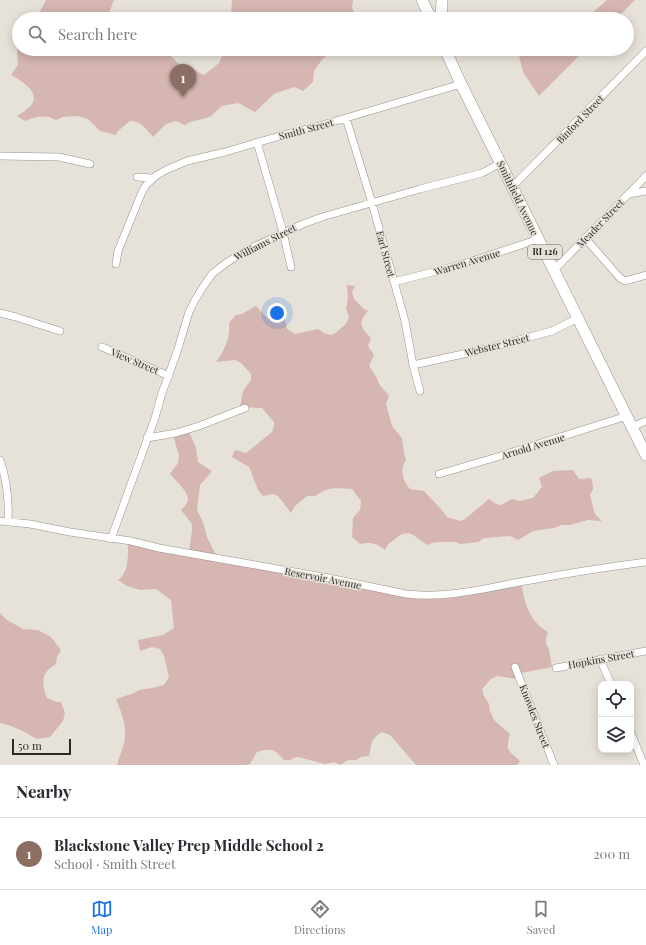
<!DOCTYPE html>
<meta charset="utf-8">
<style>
body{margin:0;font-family:"Playfair Display",serif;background:#f2f2f3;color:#2b2b33}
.controls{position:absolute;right:12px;bottom:12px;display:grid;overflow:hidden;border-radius:8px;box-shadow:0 2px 10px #0003}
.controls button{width:36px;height:36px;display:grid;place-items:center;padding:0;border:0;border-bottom:1px solid #e1e1e2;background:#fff;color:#2b2b33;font:20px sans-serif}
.scale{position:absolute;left:12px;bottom:10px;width:59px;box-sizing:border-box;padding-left:4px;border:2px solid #2c2b27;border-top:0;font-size:11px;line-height:14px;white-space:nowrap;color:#2c2b27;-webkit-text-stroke:3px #e7e2d9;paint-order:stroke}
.you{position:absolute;left:277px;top:313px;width:14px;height:14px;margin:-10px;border:3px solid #fff;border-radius:50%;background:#1a73e8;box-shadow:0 0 0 6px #1a73e833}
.badge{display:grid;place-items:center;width:26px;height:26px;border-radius:50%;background:#1a73e8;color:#fff;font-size:13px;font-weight:700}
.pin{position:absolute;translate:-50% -33px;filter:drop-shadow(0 1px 2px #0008)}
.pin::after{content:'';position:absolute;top:21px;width:14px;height:12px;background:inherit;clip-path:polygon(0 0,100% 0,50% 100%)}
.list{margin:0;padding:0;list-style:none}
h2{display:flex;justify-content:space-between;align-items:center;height:52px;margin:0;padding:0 16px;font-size:17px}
h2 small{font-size:13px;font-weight:400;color:#7c7c81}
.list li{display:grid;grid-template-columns:26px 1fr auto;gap:12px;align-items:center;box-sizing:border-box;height:72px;padding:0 16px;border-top:1px solid #e1e1e2}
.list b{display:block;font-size:15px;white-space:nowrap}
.list p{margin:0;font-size:13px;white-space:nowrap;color:#7c7c81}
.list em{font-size:13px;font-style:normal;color:#7c7c81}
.icon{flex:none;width:22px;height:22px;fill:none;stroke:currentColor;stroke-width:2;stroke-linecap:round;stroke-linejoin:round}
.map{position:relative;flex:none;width:646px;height:765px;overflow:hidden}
.search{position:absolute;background:#fff;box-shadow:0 2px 10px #0003;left:12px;right:12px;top:12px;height:44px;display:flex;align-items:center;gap:10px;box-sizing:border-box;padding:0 14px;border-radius:22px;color:#7c7c81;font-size:15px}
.sheet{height:124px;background:#fff}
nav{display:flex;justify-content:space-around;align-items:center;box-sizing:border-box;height:56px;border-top:1px solid #e1e1e2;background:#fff;font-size:11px;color:#7c7c81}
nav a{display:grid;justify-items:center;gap:2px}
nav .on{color:#1a73e8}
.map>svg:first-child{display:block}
</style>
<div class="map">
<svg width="646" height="765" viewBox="0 0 646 765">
<rect width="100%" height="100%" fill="#e7e2d9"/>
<path fill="#d5b6b0" d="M46,0H114L109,13L111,19H36Z
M232,0H353L352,8L358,19H240L236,15H231Z
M607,0H635L616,19H585Z
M19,41V49H173L171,56L181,67L190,68L204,75L219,63L225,49C229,49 234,48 239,49C253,52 251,62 266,49H333L321,61L314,71L313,82L303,91L294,87L274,94L255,112L238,103L222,106L210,117L190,122L185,125L176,121L166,124L153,137C146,129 141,121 130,121L118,131L116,135L100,131L88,119L78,116L63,117L56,120C44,114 36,117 25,121L17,116C22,113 29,108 32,104C40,91 20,80 11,75L18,65L17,50Z
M518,49H586L539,96L523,72L520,60Z
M347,285L355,286L352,292L354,299L364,309L368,311C357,324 361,327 371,338L368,346L374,355L369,366L377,378L379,384L389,396L386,404L392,426L402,438L404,453L406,460C399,469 403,481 410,489L424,491L439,507L447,517L460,521L465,519L489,499L496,504L501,505L512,499L519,501L533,498L542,487L539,478L553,471L573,470L579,479L591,478L593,485V489L590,495L595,514L602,521L588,520L570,525H562L554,528L533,531L518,540L510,536L484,538L478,542L460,544L456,542H438L437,543L435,542L427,545C416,537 408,527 396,538C391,542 387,544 385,550C376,543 371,542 360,544L352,537L353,518L360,510L361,501L352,489C336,488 329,486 315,496H307L295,506L291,513L278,496L273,494L263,496L258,490L249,467L232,457L235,450L246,453L272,432L274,426V422L262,408L240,407L243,391L251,380V374L241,363L235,360L216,362C224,351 231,337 229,323L236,315L242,314L256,306C266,316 270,326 284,316L287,329L295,334L318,329L324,333L330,335L334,334L346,324L349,317L346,308L348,298Z
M188,429L196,448L198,462L212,471L200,485L197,510L203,522L207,537L217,557L409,594L434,595L521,582C525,603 528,620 548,632L546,638V644L549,649L552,667L521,673L517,679L497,676L491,679L482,689L484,696L489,704L490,711L494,720L510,734C505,751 508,750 520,761L517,765H416L390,735L382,732C370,739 372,743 369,756L361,757L356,760H348L340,765L334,762L325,764L298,757L293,758L291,760H284C274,749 272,748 257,752L250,764L246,765H117C120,755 125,744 125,734C126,722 120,710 116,699L134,693L139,690L152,688L164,685L169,677L164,656L160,649L152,647L140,651L138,640L163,635L174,628L171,600L156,589L140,590L127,586L118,580C129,573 128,555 128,542L189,551L192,531V524L181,510C184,507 187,504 188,500C189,492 175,480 170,474L178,463L179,456L173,435Z
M0,613L7,620L23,629L38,630L51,637L61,650L57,657L56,664C41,672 41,683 47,698L57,702H61L65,713L63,721L50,737L37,739C25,732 14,726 0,723Z"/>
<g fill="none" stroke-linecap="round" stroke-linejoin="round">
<defs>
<path id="minor" d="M346,118L372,203L405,321L413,365L420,391
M257,142L283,232L291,267
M0,156L59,157L90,164
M137,177L152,178
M513,186L646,51
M629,194L646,191
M585,238L620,278L625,281L646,275
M116,264L118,251L142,192L146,185L157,175L168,169L187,161L225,152L283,135L312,128L461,84
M554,269L562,262L646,176
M394,282L460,265L539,239
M0,313L16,317L60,331
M102,347L169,376
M413,365L486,349L552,331L578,318
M632,427L646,421
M147,438L176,433L199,426L245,408
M0,460C7,480 9,500 8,522
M439,474L497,457L627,416
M0,521L30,524L70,532L131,541L159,548L329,578L406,594C448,599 490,587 531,580C569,573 608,567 646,562
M111,539L155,418L162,393L177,352L189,312L195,300L203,287L212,274L226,263L247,250L303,224L322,217L420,189L482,173L501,163
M600,659L611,684
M515,667L554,765
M556,668L646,651
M631,733L644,765"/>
<path id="primary" d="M422,0L431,19
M441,19L442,0
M445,49L461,84L646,455"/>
</defs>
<use href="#minor" stroke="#979289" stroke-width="8"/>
<use href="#primary" stroke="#979289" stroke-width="12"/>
<use href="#minor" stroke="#fff" stroke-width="7"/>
<use href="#primary" stroke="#fff" stroke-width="11"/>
</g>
<g text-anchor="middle" stroke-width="3" stroke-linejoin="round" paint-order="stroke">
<rect fill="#e7e2d9" stroke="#64625c" stroke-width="1" x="528" y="245" width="34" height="14" rx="3"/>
<g font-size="9" font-weight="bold" fill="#2c2b27">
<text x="545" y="255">RI 126</text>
</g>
<g font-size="10" fill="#2c2b27" stroke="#e7e2d9">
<text transform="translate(580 119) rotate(-46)" y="4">Binford Street</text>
<text transform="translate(306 129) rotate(-15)" y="4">Smith Street</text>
<text transform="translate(518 198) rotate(64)" y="4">Smithfield Avenue</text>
<text transform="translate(600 223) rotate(-46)" y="4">Meader Street</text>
<text transform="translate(265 242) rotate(-27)" y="4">Williams Street</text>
<text transform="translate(386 254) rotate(75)" y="4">Earl Street</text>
<text transform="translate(467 262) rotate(-17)" y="4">Warren Avenue</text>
<text transform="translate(497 345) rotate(-14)" y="4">Webster Street</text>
<text transform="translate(135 361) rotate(23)" y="4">View Street</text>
<text transform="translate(533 446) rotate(-17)" y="4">Arnold Avenue</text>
<text transform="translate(323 578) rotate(11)" y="4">Reservoir Avenue</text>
<text transform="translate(601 659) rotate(-10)" y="4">Hopkins Street</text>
<text transform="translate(535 716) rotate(69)" y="4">Knowles Street</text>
</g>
</g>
</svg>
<div class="controls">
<button><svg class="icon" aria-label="locate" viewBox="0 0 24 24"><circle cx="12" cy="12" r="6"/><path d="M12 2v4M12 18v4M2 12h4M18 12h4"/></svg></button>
<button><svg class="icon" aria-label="layers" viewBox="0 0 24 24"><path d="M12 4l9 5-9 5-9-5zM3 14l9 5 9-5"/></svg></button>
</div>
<div class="scale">50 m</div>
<div class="you"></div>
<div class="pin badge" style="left:183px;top:97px;background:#8d6e63">1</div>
<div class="search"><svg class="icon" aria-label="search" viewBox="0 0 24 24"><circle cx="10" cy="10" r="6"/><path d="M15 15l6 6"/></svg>Search here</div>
</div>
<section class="sheet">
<h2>Nearby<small></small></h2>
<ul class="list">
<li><span class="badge" style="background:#8d6e63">1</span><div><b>Blackstone Valley Prep Middle School 2</b><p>School · Smith Street</p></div><em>200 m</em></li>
</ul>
</section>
<nav>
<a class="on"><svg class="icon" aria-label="map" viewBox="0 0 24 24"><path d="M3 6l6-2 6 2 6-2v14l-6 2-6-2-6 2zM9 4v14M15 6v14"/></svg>Map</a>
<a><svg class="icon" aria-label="directions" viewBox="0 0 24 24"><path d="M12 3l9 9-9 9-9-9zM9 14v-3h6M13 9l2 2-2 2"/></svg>Directions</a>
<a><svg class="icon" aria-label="saved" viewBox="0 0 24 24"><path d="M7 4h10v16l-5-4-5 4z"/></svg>Saved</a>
</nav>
